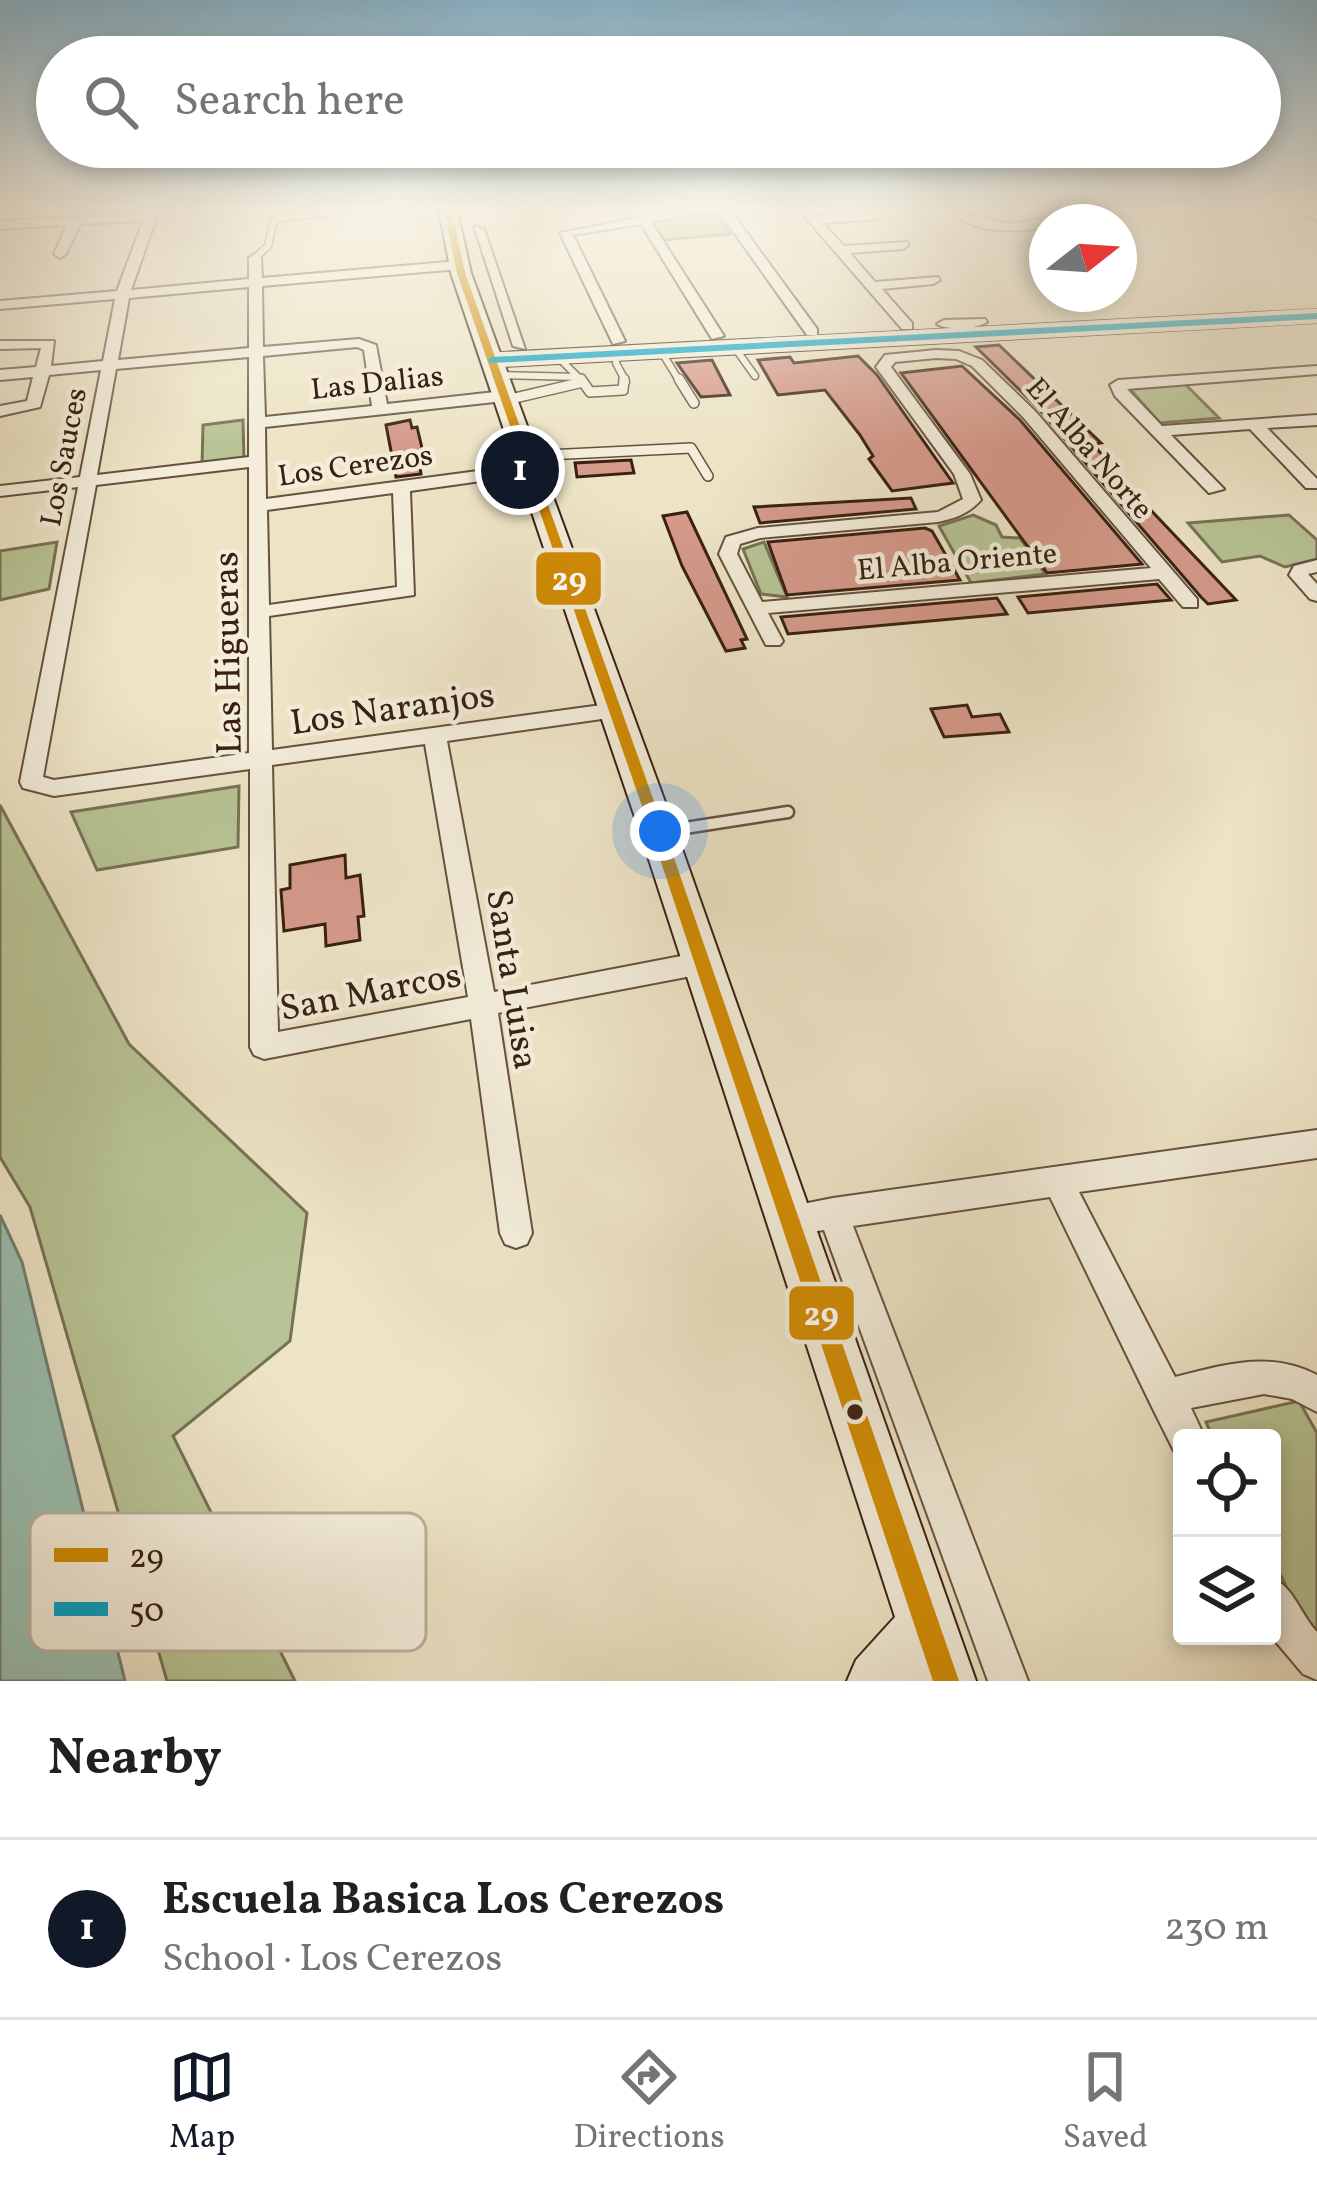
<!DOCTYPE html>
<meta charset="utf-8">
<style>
body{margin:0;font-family:Vollkorn,serif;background:#f6f6f6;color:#202124}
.controls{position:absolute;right:36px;bottom:36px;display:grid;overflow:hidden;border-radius:12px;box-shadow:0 6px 18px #0003}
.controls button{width:108px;height:108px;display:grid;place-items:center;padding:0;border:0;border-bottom:3px solid #e0e0e0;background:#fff;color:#202124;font:60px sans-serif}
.compass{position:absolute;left:1029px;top:204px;width:108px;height:108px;border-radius:50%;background:#fff;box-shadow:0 6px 18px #0003;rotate:73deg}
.you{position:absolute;left:660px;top:831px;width:42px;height:42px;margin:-30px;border:9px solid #fff;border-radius:50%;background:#1a73e8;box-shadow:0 0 0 18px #1a73e833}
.badge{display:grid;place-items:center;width:78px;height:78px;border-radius:50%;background:#111827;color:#fff;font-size:39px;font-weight:700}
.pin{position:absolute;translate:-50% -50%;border:6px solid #fff;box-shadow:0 3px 12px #0006}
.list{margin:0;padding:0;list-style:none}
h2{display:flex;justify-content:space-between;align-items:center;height:156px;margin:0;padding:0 48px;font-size:51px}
h2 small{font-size:39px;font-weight:400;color:#757577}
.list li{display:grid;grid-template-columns:78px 1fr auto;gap:36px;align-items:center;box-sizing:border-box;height:180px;padding:0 48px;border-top:3px solid #e0e0e0}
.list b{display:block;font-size:45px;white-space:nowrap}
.list p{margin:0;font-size:39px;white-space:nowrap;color:#757577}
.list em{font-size:39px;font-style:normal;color:#757577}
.icon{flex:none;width:66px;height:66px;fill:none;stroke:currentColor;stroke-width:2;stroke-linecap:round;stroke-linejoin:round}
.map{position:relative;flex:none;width:1317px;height:1681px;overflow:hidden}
.search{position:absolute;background:#fff;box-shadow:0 6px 18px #0003;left:36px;right:36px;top:36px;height:132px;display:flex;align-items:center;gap:30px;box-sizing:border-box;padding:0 42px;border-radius:66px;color:#757577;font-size:45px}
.sheet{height:336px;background:#fff}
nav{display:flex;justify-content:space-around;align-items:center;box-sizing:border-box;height:168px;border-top:3px solid #e0e0e0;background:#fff;font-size:33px;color:#757577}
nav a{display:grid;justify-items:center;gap:6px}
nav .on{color:#111827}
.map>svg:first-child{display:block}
</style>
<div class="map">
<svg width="1317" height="1681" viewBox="0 0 1317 1681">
<rect width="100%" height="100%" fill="#ede4c6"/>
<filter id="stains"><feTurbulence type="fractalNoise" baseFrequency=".00167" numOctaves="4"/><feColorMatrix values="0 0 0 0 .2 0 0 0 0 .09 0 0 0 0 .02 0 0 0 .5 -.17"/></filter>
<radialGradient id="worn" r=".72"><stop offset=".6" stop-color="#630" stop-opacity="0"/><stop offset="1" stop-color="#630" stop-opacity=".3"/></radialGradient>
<path fill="#b8c495" stroke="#787254" stroke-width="3" d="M715,212L730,234L664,240L650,221Z
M1184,383L1219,418L1160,423L1128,387Z
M243,420L244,461L202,466L203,425Z
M973,515L996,525L1002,537L1020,538L1045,574L971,583L939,526Z
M1289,515L1317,540V559L1285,567L1260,556L1222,562L1188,523Z
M57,542L49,589L0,600V551Z
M764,542L787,597L761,594L743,549Z
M239,786L238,847L97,870L71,812Z
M0,805L129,1044L307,1213L290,1341L173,1436L295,1681H167L30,1207L0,1157Z
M1299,1401L1317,1433V1635L1311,1637L1272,1558V1438H1213L1206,1422Z"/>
<path fill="#9abfaf" stroke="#737f70" stroke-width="3" d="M0,1215L22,1262L125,1681H0Z"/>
<path fill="#d69a8b" stroke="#392012" stroke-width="3" d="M999,345L1101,443L1093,444L1127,485L1236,600L1208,604L1201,597L1038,408L976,347Z
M858,356L877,375L953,483L892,491L869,459L873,456L860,435L825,390L778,395L758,360L790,357L794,363Z
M712,360L730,395L701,397L677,363Z
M962,366L1020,420L1142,564L1047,573L901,373Z
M410,420L412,428L417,427L426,465L420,466L421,474L396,477L386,425Z
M631,460L634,473L577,477L575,463Z
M911,498L916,509L760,523L754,507Z
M687,512L747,639L741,640L745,648L726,651L682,566L663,516Z
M925,528L932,531L960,580L787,595L768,542Z
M1157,584L1171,600L1028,613L1018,597Z
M997,598L1007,614L788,634L781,617Z
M967,705L972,717L1000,714L1009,732L944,737L931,709Z
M345,855L346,878L360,875L364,916L358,917L360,940L326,946L325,924L284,931L281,890L290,888V865Z"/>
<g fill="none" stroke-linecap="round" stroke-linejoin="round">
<defs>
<path id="lane-far2" d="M255,258L268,246L274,219L347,210
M735,348L755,376
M661,351L680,382
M617,353L616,363L626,382
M557,356L583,382
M497,375L578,377"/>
<path id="lane-far1" d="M581,379L590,392L623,390L624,379
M679,379L694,403
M506,400L579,383
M526,456L691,448L708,476"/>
<path id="lane" d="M659,832L788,812"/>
<path id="street" d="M147,210H159L131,290L249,279V258L255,254L261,258L262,278L459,261L465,265L459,269L262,286L263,347L359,339L376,345L387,404L504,391L512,396L504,401L265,427L266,499L531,464L539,469L531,474L410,491L414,595L269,616L272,750L616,703L627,710L616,717L447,741L494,992L702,952L711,956L715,963L711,970L702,974L498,1013L532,1233L527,1244L516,1248L505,1244L500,1233L471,1019L264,1059L254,1055L250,1047V769L54,796L23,788L20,782L78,487L0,496V486L80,477L101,370L49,375L40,407L0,416V406L27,401L33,377L0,380V370L36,367L41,348L0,349V341H54L51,366L103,361L115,299L0,309V301L117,291L143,221L80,224L66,254L60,258L54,254L67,225L0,229V221L146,214ZM249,287V348L118,360L129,298ZM357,347L364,350L372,406L265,417L263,356ZM249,357V457L97,475L116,369ZM249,467V753L54,780L43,777L96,485ZM393,493L397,587L269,605L267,510ZM425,744L468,997L278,1032L272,765Z
M678,210H706L651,222L724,336L712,339L641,224L573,235L625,341L613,344L560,233Z
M718,210H730L817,329V335H807Z
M799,210H812L817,216L883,212L879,219L823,223L844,246L907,242L909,245L903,249L850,253L875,282L938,277L940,280L933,284L882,289L912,323V329H902Z
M947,210L1010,224L1099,210L1067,222H1047V227C1011,233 977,234 947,210Z
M474,226L484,229L525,349L513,346Z
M985,319L987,322C976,329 948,331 937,324L944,320Z
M936,350L959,351L982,360L1035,411L1197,599V607H1183L1159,579L768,613L783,641L780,645H766L719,554L726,537L758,528L938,512L963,499L954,474L876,367L885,355ZM936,358L956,359L972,366L1023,417L1151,568L762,602L737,554L740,544L760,538L938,522C956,518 968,514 981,500L970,474L891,367L895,362Z
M1317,366V374L1127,389L1162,426L1317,415V425L1267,428L1317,479V488H1306L1250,429L1171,435L1224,489L1209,493L1115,396L1110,385L1118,380Z
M1317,560V572L1308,574L1317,584V601L1310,599L1289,575L1294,566Z
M1317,1130V1158L1079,1192L1175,1377C1224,1365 1269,1350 1317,1375V1412L1292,1399L1264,1394L1191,1408L1205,1438H1182V1454L1174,1451L1153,1409L1050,1197L853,1226L1028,1681H988L824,1230L789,1235L778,1231L773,1220L778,1209L833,1198Z
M1272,1578C1294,1587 1300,1614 1317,1632V1680L1303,1674L1271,1636Z"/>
<path id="secondary" d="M439,210H457L471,273L500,353L1317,310V322L505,366L676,832L976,1681H847L856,1660L895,1617L640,832L451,273Z
M1300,210H1317V221Z"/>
</defs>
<use href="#lane-far2" stroke="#66513f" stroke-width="9"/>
<use href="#lane-far1" stroke="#66513f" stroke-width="12"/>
<use href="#lane" stroke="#66513f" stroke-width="15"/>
<use href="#street" stroke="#66513f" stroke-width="4"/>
<use href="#secondary" stroke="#392012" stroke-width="4"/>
<use href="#lane-far2" stroke="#f3edda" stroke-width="6"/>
<use href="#lane-far1" stroke="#f3edda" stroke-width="9"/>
<use href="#lane" stroke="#f3edda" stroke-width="10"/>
<use href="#street" fill="#f3edda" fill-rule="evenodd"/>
<use href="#secondary" fill="#f3edda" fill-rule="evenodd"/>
<defs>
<path id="bus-1" d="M444,210H452L465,273L665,832L959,1681H933L651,832L457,273Z"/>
<path id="bus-2" d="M1317,313V319L492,363L487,360L492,357Z"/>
</defs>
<use href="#bus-1" stroke="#f3edda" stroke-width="9"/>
<use href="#bus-2" stroke="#f3edda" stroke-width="9"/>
<use href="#bus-1" fill="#d18b04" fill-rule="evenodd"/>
<use href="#bus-2" fill="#03a2c5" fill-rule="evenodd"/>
</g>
<linearGradient id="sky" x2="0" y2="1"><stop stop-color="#89b8d1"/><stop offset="0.47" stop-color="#f7f3e5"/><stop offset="1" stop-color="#f7f3e5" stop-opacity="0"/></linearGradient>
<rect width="1317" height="445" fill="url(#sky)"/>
<circle fill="#392012" stroke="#f3edda" stroke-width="4.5" cx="855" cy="1412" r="10"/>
<g text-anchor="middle" stroke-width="9" stroke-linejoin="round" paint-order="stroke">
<g font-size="30" fill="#392012" stroke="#f3edda">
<text transform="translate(377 382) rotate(-6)" y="10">Las Dalias</text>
<text transform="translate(1090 448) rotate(49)" y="10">El Alba Norte</text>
<text transform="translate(63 457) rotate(-79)" y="10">Los Sauces</text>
<text transform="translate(355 465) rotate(-8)" y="10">Los Cerezos</text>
<text transform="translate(957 561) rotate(-5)" y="10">El Alba Oriente</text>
</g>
<g font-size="36" fill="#392012" stroke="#f3edda">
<text transform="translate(226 653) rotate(-91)" y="13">Las Higueras</text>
<text transform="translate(392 707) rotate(-8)" y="13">Los Naranjos</text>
<text transform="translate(514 979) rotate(81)" y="13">Santa Luisa</text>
<text transform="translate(370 990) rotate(-11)" y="13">San Marcos</text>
</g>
</g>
<rect x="30" y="1513" width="396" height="138" rx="18" fill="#f3edda" stroke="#bbb09e" stroke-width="3"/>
<rect x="54" y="1548" width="54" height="14" fill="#d18b04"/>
<rect x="54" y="1602" width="54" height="14" fill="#03a2c5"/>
<g font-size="33" fill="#392012">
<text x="129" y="1567">29</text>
<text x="129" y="1621">50</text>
</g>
<g stroke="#f3edda" stroke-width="4.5">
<rect x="534" y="550" width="69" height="57" rx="12" fill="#d18b04"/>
<rect x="787" y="1284" width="69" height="58" rx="12" fill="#d18b04"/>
</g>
<g font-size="33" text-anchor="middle" font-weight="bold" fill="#fff">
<text x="569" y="590">29</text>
<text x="821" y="1325">29</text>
</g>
<rect width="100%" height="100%" filter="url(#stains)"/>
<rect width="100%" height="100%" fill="url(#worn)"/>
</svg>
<div class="controls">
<button><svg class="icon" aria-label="locate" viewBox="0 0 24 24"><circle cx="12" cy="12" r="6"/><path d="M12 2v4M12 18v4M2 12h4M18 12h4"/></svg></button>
<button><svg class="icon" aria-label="layers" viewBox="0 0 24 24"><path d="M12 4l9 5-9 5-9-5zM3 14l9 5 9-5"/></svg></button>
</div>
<svg class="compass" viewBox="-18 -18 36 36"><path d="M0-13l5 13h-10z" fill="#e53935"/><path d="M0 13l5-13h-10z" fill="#757577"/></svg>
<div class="you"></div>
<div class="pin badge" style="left:520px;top:470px">1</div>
<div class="search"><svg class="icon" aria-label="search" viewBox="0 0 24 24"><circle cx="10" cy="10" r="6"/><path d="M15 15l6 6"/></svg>Search here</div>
</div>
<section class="sheet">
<h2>Nearby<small></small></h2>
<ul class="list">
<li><span class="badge">1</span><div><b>Escuela Basica Los Cerezos</b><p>School · Los Cerezos</p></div><em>230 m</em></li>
</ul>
</section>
<nav>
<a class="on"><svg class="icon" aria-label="map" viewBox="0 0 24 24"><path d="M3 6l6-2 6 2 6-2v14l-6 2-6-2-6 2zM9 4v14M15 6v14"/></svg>Map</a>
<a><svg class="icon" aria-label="directions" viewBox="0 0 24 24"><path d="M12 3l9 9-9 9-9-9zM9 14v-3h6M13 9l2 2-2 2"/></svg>Directions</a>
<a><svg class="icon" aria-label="saved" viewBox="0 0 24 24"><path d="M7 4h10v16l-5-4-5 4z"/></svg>Saved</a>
</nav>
